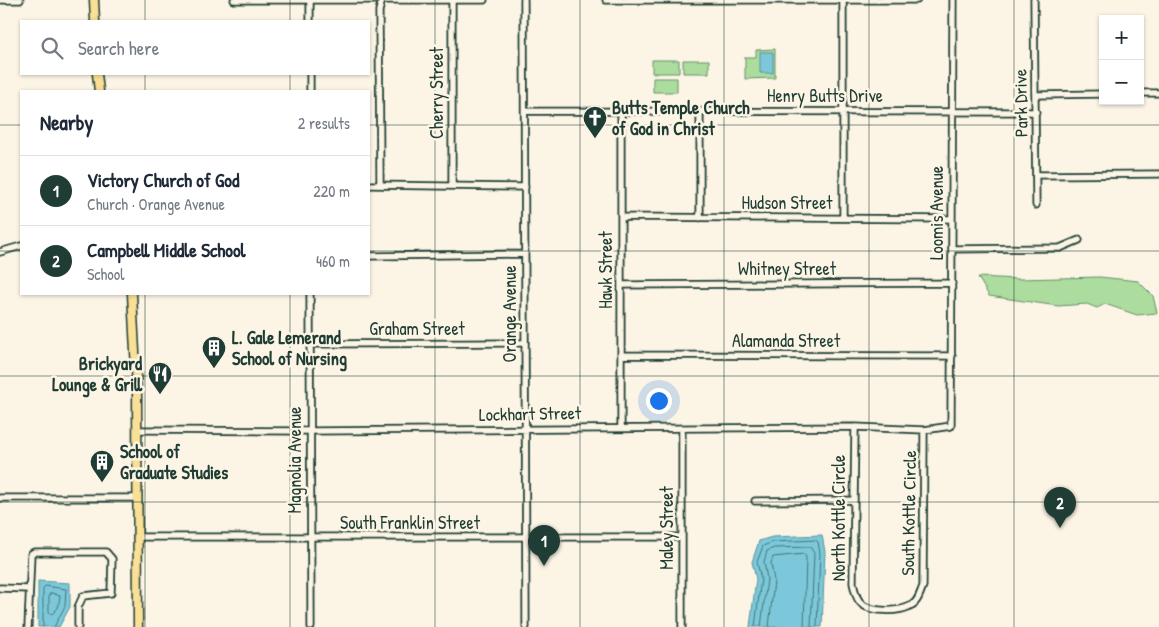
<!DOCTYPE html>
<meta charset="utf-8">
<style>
body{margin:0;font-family:"Patrick Hand",sans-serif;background:#f2f2f3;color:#1f2937}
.controls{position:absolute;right:15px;top:15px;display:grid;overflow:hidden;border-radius:0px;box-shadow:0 1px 4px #0004}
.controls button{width:45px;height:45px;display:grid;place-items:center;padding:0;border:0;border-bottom:1px solid #e0e1e3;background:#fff;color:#1f2937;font:25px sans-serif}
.you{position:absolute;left:658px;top:400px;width:18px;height:18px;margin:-12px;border:4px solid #fff;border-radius:50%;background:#1a73e8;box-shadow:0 0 0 8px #1a73e833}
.badge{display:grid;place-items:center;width:32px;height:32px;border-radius:50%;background:#1f3d34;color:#fff;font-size:16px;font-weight:700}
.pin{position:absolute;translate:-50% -41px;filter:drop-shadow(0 1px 2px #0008)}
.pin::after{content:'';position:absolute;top:26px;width:18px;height:15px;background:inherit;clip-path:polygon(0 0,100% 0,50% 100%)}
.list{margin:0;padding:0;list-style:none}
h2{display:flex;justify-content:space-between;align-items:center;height:65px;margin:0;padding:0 20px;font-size:21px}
h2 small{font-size:16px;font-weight:400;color:#747a83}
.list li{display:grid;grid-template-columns:32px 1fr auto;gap:15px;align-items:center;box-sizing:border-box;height:70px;padding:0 20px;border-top:1px solid #e0e1e3}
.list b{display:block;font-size:19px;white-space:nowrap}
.list p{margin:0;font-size:16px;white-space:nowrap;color:#747a83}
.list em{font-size:16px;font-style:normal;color:#747a83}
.icon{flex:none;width:28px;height:28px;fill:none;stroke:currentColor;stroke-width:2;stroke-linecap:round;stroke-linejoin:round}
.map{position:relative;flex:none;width:1159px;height:627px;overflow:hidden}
.search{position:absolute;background:#fff;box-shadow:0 1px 4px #0004;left:20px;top:20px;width:350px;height:55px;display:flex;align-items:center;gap:12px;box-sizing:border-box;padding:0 18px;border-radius:0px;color:#747a83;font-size:19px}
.panel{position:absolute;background:#fff;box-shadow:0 1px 4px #0004;left:20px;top:90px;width:350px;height:205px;border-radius:0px}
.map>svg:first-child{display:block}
</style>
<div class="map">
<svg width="1159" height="627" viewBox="0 0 1159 627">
<rect width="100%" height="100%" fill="#fcf5e5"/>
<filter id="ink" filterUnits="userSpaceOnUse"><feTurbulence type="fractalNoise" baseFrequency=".02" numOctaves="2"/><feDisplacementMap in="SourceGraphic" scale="10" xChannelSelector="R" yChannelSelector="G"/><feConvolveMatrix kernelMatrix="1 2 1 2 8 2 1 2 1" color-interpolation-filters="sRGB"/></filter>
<g filter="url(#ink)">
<path fill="#acdd9e" stroke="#668d69" d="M775,49V78L745,79V57H756V50Z
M652,60H679V73H652Z
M683,60H709V73H683Z
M653,78H677V92H653Z
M978,277L1018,279L1100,277L1138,281L1153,296L1157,313L1137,315L1105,304L1097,308L1087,304L1058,306L989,296Z"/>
<path fill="#7bc8da" stroke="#569098" d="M760,52H773V73H760Z
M822,535L825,552L822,627H750L756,579L752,562L759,541L772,537Z
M38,581L70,583V607L59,627H38Z"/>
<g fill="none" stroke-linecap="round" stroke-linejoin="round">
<path stroke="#447576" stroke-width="1" d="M52,593L60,596L58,608L52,614L49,612V595Z
M43,627V589L45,586L66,589L65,606L54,627
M755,627L761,579L757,562L763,546L773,542L816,540L818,542L820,553L817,627
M761,627L767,579L764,562L767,551L774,548L810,547L814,553L811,627
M769,627L774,581L771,563L773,557L804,554L806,557L804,627"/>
<defs>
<path id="minor" d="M0,0H20
M234,0H484
M310,0V21
M524,0L526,627
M606,0H917
M1034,0L1036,205
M310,74V91
M1140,93H1159
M1036,95L1103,94
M525,111L1036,112
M621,112V428
M700,112V218
M1036,175L1159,174
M369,185L525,187
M380,185L379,11L382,0
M452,186V1
M622,217L952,219
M843,218V1
M952,249L1060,248L1079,240
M0,252L21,246
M369,256L525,254
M621,285L952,283
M310,294L311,627
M310,344L525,343
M621,355L952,356
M855,427L853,583C855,591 856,600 863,605C873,612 899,612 910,606C918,603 920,593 923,586L924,430
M137,430L310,431L855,427L924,430L951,426L953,0
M0,498H137
M755,501L852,500
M137,537H682
M0,588L28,589
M28,627L31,554L34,552H106L112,559L111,593L83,596L78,607V627
M682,627V429"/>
<path id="major" d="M94,0L95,21
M97,74L99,91
M132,294L137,390L138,627"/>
</defs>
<use href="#minor" stroke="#1f3d34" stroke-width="9"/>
<use href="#major" stroke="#1f3d34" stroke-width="11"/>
<use href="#minor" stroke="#fcf5e5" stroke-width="5.5"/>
<use href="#major" stroke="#fadf96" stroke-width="8"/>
</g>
</g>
<path fill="none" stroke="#1f3d34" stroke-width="1" stroke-opacity="0.55" d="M145,0V21M290,0V21M435,0V627M580,0V627M724,0V627M869,0V627M1014,0V627M145,74V91M290,74V91M0,125H21M369,125H1159M0,251H21M369,251H1159M145,294V627M290,294V627M0,376H1159M0,502H1159"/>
<defs>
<symbol id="church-pin" viewBox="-11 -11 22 30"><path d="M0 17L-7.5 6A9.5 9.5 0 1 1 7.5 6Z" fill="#1f3d34" stroke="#fcf5e5"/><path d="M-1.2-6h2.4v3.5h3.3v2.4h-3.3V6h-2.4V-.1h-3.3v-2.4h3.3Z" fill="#fff"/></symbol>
<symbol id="building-pin" viewBox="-11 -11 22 30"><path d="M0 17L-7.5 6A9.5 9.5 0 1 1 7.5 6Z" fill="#1f3d34" stroke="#fcf5e5"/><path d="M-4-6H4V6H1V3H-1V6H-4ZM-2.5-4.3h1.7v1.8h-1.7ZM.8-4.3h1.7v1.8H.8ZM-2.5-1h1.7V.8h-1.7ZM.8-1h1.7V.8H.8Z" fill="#fff"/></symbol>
<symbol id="restaurant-pin" viewBox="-11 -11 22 30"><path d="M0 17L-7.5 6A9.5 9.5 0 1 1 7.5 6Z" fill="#1f3d34" stroke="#fcf5e5"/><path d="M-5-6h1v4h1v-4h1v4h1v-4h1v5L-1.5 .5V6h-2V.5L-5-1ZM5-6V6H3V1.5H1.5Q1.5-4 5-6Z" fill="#fff"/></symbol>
</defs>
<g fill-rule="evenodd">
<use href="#church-pin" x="581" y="104" width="28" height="38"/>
<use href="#building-pin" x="200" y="334" width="28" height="38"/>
<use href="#restaurant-pin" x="146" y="360" width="28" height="38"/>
<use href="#building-pin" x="88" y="448" width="28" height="38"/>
</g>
<g text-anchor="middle" stroke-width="5" stroke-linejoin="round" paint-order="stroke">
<g font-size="18" fill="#1f3d34" stroke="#fcf5e5">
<text transform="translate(437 93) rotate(-90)" y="6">Cherry Street</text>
<text x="825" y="102">Henry Butts Drive</text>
<text transform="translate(1021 103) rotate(-91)" y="6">Park Drive</text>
<text x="787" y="209">Hudson Street</text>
<text transform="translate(937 213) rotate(-90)" y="6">Loomis Avenue</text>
<text x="787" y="275">Whitney Street</text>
<text transform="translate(606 270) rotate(-90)" y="6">Hawk Street</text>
<text transform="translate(510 314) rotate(-90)" y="6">Orange Avenue</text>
<text x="417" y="335">Graham Street</text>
<text x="786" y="347">Alamanda Street</text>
<text transform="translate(530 414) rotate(-1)" y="6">Lockhart Street</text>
<text transform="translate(295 460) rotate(-90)" y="6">Magnolia Avenue</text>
<text transform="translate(909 513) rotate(-89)" y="6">South Kottle Circle</text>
<text transform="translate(839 518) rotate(-90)" y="6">North Kottle Circle</text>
<text x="410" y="529">South Franklin Street</text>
<text transform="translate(667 528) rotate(-90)" y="6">Maley Street</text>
</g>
<g font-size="18" font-weight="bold" fill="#1f3d34" stroke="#fcf5e5" text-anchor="start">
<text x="612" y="114">Butts Temple Church<tspan x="612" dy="21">of God in Christ</tspan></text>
<text x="232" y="344">L. Gale Lemerand<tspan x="232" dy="21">School of Nursing</tspan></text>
<text x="142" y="370" text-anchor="end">Brickyard<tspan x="142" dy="21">Lounge &amp; Grill</tspan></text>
<text x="120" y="458">School of<tspan x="120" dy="21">Graduate Studies</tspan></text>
</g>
</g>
</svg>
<div class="controls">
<button>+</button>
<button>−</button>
</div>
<div class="you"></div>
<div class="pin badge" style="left:544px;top:566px">1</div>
<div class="pin badge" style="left:1060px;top:528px">2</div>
<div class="search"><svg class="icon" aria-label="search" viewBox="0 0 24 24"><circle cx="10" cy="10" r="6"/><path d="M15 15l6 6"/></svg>Search here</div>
<section class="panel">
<h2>Nearby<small>2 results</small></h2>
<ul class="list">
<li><span class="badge">1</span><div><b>Victory Church of God</b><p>Church · Orange Avenue</p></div><em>220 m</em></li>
<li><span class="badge">2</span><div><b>Campbell Middle School</b><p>School</p></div><em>460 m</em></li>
</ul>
</section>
</div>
